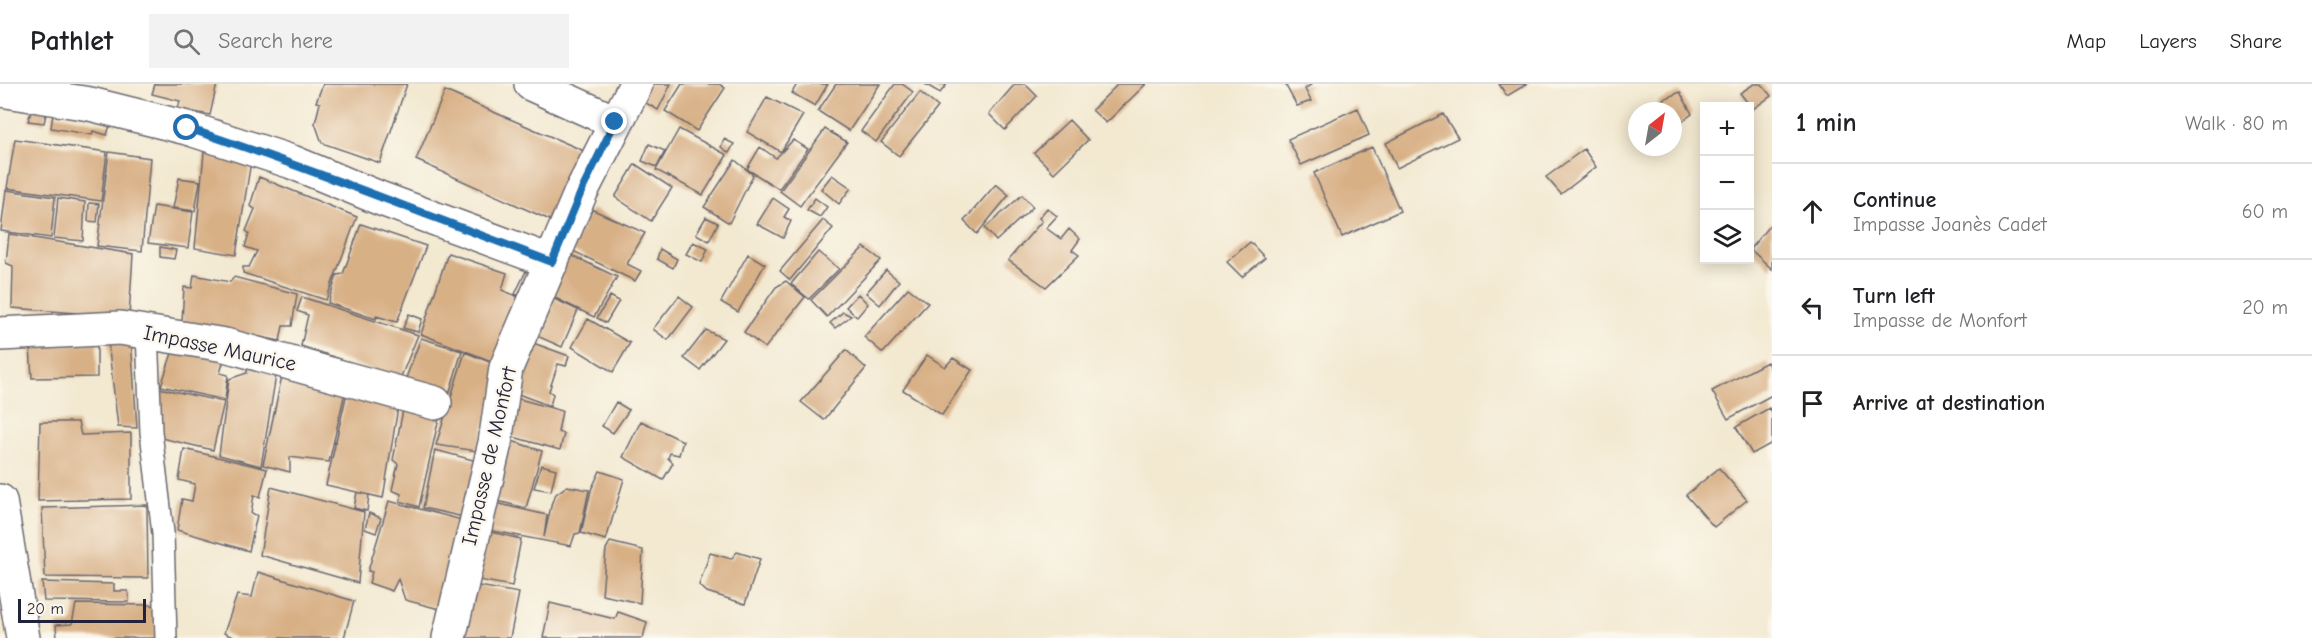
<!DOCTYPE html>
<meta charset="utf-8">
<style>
body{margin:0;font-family:"Comic Neue",sans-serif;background:#f2f2f2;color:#202124}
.controls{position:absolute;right:18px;top:18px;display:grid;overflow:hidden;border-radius:0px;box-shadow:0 3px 15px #0003}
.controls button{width:54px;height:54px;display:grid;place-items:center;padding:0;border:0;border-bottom:2px solid #e0e0e0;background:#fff;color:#202124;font:30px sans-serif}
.compass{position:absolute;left:1628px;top:18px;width:54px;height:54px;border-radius:50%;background:#fff;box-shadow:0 3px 15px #0003;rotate:31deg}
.scale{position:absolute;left:18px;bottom:15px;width:128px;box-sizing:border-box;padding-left:6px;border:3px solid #22223b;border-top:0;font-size:16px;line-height:21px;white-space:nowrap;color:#22223b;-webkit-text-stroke:4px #fbf7ec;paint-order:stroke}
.stop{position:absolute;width:18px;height:18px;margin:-14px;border:4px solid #1f6fb2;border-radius:50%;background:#fff}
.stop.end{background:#1f6fb2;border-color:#fff;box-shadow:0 2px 6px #0008}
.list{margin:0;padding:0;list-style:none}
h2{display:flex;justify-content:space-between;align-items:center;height:78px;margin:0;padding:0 24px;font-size:26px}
h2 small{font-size:20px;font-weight:400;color:#757577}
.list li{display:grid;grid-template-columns:39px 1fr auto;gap:18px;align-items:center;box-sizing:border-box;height:96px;padding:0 24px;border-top:2px solid #e0e0e0}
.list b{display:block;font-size:22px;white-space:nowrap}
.list p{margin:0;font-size:20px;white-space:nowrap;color:#757577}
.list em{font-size:20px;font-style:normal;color:#757577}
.icon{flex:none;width:33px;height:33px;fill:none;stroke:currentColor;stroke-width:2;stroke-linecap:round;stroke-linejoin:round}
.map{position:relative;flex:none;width:1772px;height:554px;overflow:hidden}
header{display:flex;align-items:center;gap:36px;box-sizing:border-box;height:84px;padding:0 30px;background:#fff;border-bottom:2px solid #e0e0e0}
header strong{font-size:28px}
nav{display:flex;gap:33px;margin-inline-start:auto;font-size:21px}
.search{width:420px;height:54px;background:#f2f2f2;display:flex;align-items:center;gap:15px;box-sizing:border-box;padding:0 21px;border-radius:0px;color:#757577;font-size:22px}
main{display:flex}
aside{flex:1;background:#fff}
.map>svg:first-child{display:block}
</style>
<header>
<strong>Pathlet</strong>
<div class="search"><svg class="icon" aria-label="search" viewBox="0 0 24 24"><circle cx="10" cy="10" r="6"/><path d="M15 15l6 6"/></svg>Search here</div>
<nav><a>Map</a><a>Layers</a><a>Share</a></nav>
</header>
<main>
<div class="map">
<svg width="1772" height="554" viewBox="0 0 1772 554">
<rect width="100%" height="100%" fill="#fbf7ec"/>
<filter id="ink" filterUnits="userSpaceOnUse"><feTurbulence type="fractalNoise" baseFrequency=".0167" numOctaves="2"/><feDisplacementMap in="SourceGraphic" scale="12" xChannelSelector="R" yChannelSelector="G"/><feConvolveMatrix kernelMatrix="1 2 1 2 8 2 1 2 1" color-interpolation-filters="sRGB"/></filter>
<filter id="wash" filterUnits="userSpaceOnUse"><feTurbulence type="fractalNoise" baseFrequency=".008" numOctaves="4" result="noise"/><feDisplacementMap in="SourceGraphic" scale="24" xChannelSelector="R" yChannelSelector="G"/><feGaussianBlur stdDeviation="1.35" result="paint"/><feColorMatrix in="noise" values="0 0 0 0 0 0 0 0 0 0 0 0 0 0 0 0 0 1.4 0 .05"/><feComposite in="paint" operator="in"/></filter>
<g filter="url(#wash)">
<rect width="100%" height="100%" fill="#f3e9d1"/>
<g id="blocks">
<path fill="#d8b086" d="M155,0H217L210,31L178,25L180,17L152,10Z
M323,0H407L380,79L322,59L315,39L320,19L316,18Z
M646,0H671L658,26L639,15Z
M682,0H719L725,4L697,47L665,27Z
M797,0H828L815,22L792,9Z
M836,0H880L849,47L818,27Z
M895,0H902L913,8L876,58L861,47Z
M925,0H947L940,9Z
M1015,0H1025L1037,12L1005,46L989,30Z
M1118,0H1146L1106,39L1092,26Z
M1285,0H1312L1305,5L1311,17L1297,22Z
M1499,0H1527L1507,12Z
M1754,0H1762L1771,12L1750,27V22L1740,9Z
M445,7L584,67L550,136L416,76Z
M920,8L938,23L899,72L881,58Z
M1680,8L1692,30L1673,44V27H1661L1657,18Z
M767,13L803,31L781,68L747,48Z
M1358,24L1369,51L1301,81L1288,55Z
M32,25L47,26L44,39L28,37Z
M53,30L110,41L107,51L93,47L92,51L51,44Z
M1443,30L1458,54L1397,84L1386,59Z
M1069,36L1088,56L1054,89L1034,69Z
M679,45L727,71L703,111L656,86Z
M825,45L847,58L800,122L780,107Z
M15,55L107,68L101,117L7,104Z
M724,55L734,60L729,69L721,63Z
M793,56L808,65L779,105L747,85L760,63L776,74Z
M649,60L665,67L657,83L642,77Z
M1372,63L1400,127L1342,153L1314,89Z
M1584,65L1596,83L1561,110L1546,93Z
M109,68L150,74L142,167L97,162Z
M204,68L251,77L236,171L195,164Z
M735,76L753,91L729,139L704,123Z
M635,80L672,104L651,137L615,113Z
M832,91L851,104L839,120L821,105Z
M259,93L357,133L326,216L243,189V183H249L257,167L245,163L249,149L246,147L255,125L250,122Z
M179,94L200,97L195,127L173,124Z
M996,100L1009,111L977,150L964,137Z
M6,106L55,113L51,154L1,147Z
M1022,111L1033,123L996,157L985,144Z
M58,114L85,118L83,157L54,154Z
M773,114L789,125L784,133L791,137L783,154L757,140Z
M815,114L827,123L820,133L807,126Z
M89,119L99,120L97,138L88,137Z
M154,122L193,128L188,164L148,159Z
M1047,124L1057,132L1046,144L1061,155L1069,145L1080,155L1072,166L1079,171L1046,203L1008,176L1042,137L1039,134Z
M591,125L645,149L627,180L641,187L635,197L571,166Z
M706,133L718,139L709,157L696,150Z
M823,136L833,144L790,196L780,187Z
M1772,138V185L1750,165Z
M361,140L426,162L397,238L376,232V235L328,219L337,191L343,190Z
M9,150L133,170L129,233L12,224L13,182L6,179Z
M693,158L708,165L702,178L686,170Z
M1250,158L1265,174L1242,193L1227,178Z
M160,163L176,166L174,175L160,173Z
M864,163L881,176L827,233L811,216Z
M660,165L677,175L673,184L657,175Z
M565,168L617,193L594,233L547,210Z
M818,168L839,185L809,215L791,200Z
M448,169L507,189L502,206L528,217L502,281L421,250Z
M748,170L765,180L738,228L721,218Z
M886,186L899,197L880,221L866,209Z
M526,187L540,194L530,215L515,210Z
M194,191L230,198L234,193L297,210L292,242H283L280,257L182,237L184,203L192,204Z
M786,197L805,213L765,264L744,248L776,203Z
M908,204L928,219L883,269L864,253Z
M858,210L868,220L857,233L846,223Z
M546,211L578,226L562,263L528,248Z
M610,212L619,217L606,239L597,234Z
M679,212L693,223L668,256L653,245Z
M302,213L418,251L400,295L301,262L308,231L297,227Z
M843,228L851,232L835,244L830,239Z
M409,230L422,235L418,248L403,244Z
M588,235L630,259L613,288L572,263Z
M706,246L724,255L700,286L684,274Z
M421,254L462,267L447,317L403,302Z
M131,255L137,344L118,343L108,258Z
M525,256L569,272L566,282L558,280L549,307L553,310L550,322L505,305Z
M97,258V293L32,294L30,262Z
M173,266L224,276L220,289L228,291L225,316L161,302Z
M846,266L866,284L824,336L801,318Z
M465,268L502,283L477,367L436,361Z
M927,271L945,283L953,274L972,286L942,331L903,306Z
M1767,278L1772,288V311L1728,335L1712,307Z
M278,279L261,382L219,371L229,295L247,289V281Z
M283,287L346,304L329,378L290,373V388L263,381Z
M159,304L224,318L213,366L161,354Z
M348,304L399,317L383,414L326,401Z
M516,314L562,327L558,348L564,350L560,366L506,351Z
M405,316L441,325L419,423L400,417L401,410L392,406L398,380L393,376Z
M616,318L629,326L613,349L602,342Z
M1769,324L1772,329V359L1752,370L1736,343Z
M641,337L683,357L679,371L670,369L668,374L673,379L663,396L623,373Z
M40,338H78L81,351L131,349V415L38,417Z
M506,355L542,367L526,424L493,416Z
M184,365L267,385L260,413L254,411L251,430L257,431L249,467L177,446L182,415L192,417L195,400L179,396Z
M435,366L477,377L464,433L423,424Z
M541,381L556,385L551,407L534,404Z
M1719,384L1747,416L1714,443L1686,411Z
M600,387L624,395L606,456L581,449L591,406Z
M567,402L589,406L580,449L575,450L571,462L488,446L495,419L547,431L544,453L552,418L556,410Z
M271,403L364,428L358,499L260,471Z
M357,408L369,411L367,427L354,424Z
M389,417L466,437L447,527L405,516L398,495L392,507L369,499L372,488L368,487Z
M147,421L148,494L45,493L42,424Z
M369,429L381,434L376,449L365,445Z
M486,447L521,455L512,502L478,496Z
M610,458L643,466L640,519L602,511L606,465Z
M737,468L760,475L745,520L707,508L699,501L710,469L731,475Z
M258,488L354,517L344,554H235L224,549L237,511L252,513Z
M42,498L114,500V507H128L129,518L44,517Z
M468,500L519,509L510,554H457Z
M550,519L615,535L618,528L647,538L643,554H543Z
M76,520L155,521L156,554H57L56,541L72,540Z"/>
</g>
</g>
<g filter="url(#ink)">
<use href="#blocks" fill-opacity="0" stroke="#6b6870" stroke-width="1.5"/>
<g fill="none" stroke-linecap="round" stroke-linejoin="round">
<defs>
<path id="service" d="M147,248L151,348L163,449L166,554"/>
<path id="minor" d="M531,0L615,38
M0,6L90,20L187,44L292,78L379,114L552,178
M0,250L120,244L225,261L435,319
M0,417L23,554
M449,554L495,359L506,284L581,108L636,0"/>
</defs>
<use href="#service" stroke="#6b6870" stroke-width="24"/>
<use href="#minor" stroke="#6b6870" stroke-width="36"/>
<use href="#service" stroke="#fff" stroke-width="21"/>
<use href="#minor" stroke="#fff" stroke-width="33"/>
</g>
</g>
<g fill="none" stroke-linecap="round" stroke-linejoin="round" filter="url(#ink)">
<path stroke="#1f6fb2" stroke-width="8" d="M187,44C310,84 431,133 552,178L581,108L615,38"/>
</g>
<g text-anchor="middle" stroke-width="5" stroke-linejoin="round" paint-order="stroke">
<g font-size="21" fill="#22223b" stroke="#fbf7ec">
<text transform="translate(220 264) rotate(12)" y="7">Impasse Maurice</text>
<text transform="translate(489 372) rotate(-77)" y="7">Impasse de Monfort</text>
</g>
</g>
</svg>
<div class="controls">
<button>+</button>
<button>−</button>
<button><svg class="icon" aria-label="layers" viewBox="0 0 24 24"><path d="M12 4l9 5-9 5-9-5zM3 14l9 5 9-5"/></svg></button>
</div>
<svg class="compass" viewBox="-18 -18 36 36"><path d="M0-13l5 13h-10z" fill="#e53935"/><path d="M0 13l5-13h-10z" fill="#757577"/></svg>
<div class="scale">20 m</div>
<div class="stop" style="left:187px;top:44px"></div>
<div class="stop end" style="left:615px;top:38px"></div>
</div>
<aside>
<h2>1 min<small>Walk · 80 m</small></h2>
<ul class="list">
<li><svg class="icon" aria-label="ahead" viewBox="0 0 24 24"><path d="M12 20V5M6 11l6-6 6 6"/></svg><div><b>Continue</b><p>Impasse Joanès Cadet</p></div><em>60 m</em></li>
<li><svg class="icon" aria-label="left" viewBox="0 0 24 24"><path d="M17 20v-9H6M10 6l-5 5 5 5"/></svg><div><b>Turn left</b><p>Impasse de Monfort</p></div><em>20 m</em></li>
<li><svg class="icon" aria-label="arrive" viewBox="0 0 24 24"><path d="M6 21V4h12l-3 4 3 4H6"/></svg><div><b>Arrive at destination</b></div></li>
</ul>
</aside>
</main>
